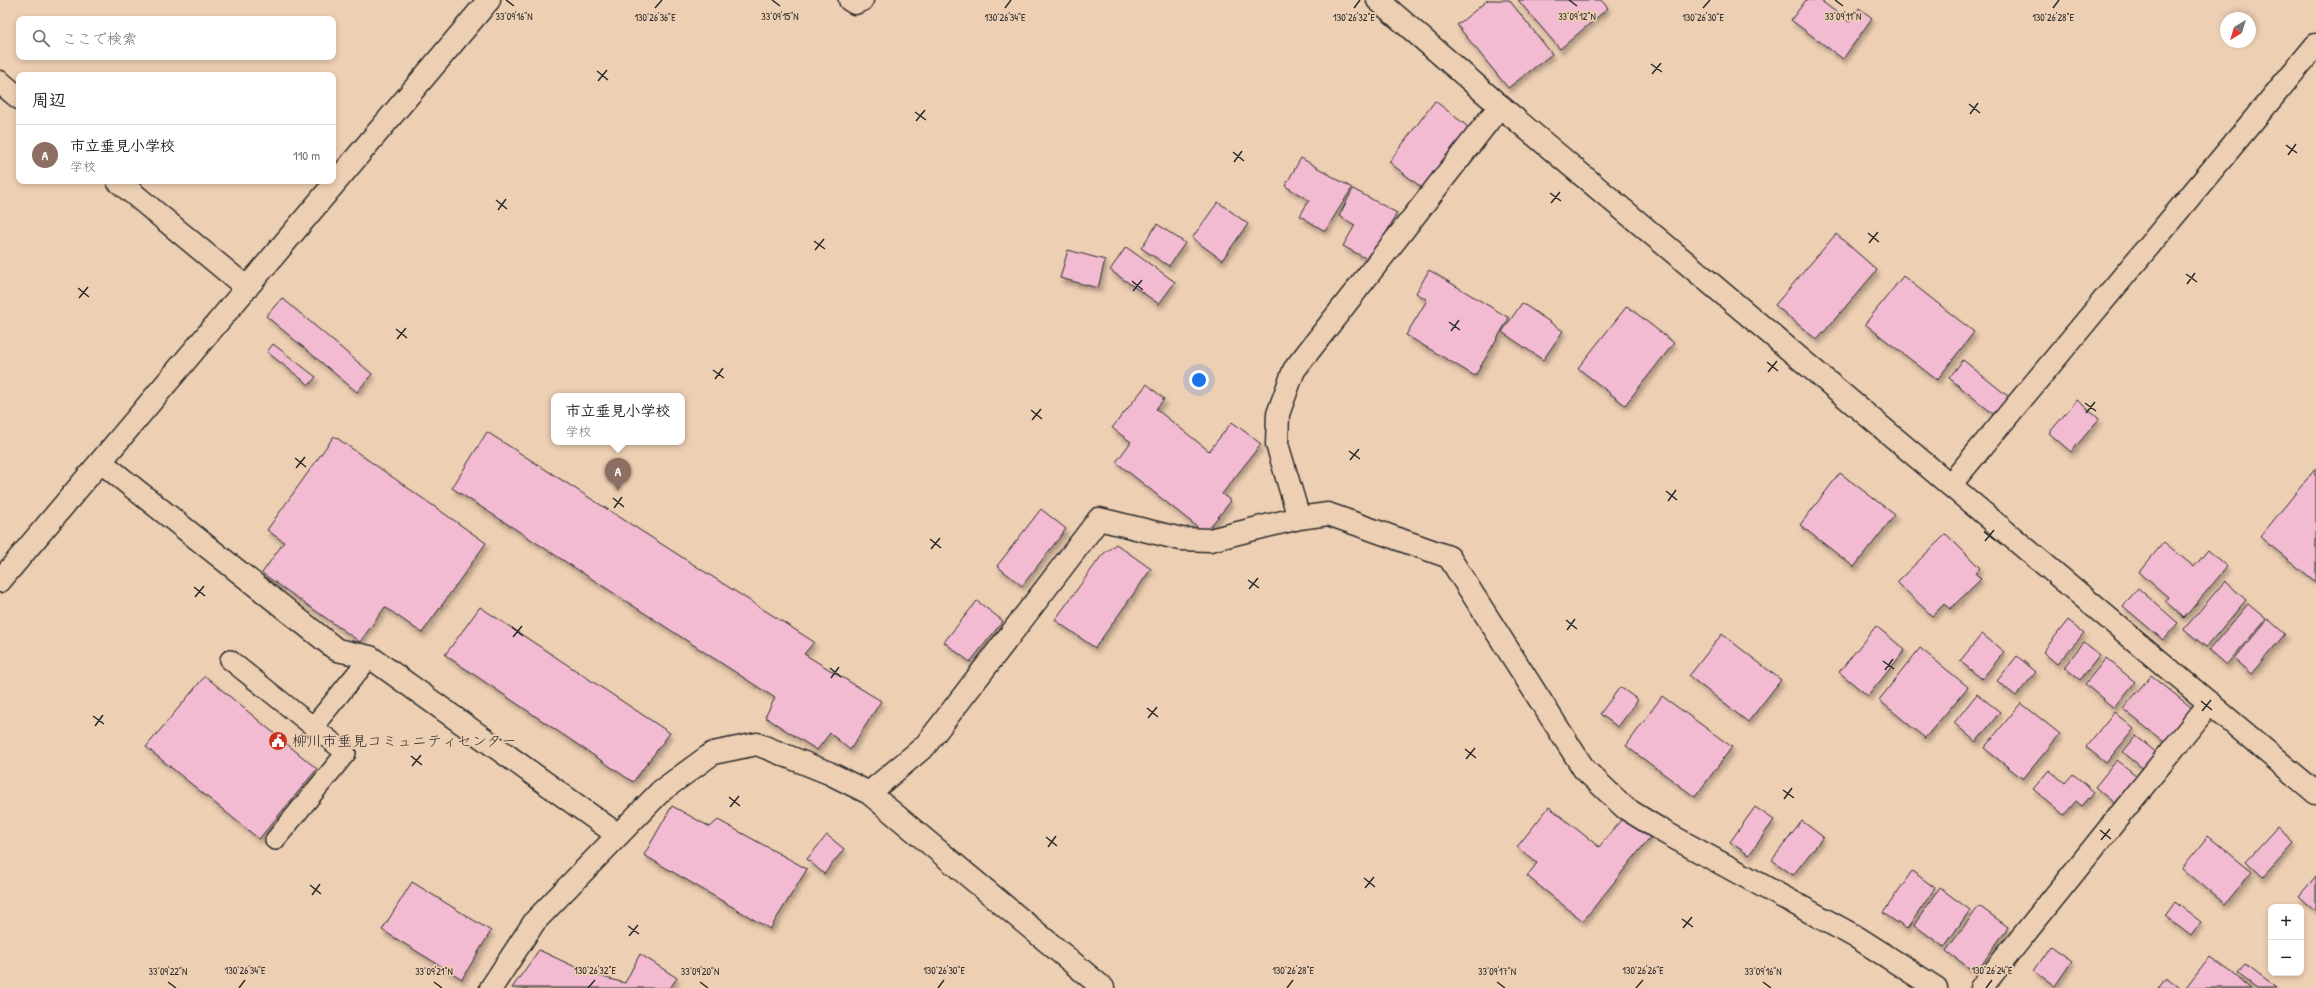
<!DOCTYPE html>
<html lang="ja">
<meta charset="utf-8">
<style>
body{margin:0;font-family:"Patrick Hand","Klee One",sans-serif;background:#f2f2f2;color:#202124}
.controls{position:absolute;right:12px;bottom:12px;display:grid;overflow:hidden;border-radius:8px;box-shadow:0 2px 6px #0003}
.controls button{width:36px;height:36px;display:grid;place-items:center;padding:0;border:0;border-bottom:1px solid #e0e0e0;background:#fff;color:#202124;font:20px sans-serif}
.compass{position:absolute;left:2220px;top:12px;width:36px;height:36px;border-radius:50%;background:#fff;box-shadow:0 2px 6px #0003;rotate:218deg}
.you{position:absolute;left:1199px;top:380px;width:14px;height:14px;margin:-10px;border:3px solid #fff;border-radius:50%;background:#1a73e8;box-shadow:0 0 0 6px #1a73e833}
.badge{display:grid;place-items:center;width:26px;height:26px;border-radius:50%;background:#111827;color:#fff;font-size:13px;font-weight:700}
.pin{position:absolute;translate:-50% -33px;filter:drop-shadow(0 1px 2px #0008)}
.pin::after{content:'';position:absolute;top:21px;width:14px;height:12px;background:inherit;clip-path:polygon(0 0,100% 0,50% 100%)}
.popup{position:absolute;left:551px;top:393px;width:134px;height:52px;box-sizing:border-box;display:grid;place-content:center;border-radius:8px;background:#fff;filter:drop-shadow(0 1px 3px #0005);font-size:13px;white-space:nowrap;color:#757577}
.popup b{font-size:15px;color:#202124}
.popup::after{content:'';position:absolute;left:50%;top:100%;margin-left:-8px;border:8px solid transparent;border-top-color:#fff}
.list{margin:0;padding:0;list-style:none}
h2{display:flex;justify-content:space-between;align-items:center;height:52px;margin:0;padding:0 16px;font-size:17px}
h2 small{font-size:13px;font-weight:400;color:#757577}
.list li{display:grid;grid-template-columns:26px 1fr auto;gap:12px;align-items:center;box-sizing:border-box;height:60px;padding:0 16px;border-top:1px solid #e0e0e0}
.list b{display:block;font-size:15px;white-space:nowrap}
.list p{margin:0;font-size:13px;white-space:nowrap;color:#757577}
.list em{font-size:13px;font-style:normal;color:#757577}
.icon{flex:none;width:22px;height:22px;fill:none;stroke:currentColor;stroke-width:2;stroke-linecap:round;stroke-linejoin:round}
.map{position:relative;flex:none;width:2316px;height:988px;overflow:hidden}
.search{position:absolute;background:#fff;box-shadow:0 2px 6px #0003;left:16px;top:16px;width:320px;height:44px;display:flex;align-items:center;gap:10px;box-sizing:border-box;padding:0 14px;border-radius:8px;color:#757577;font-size:15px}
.panel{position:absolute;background:#fff;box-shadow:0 2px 6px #0003;left:16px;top:72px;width:320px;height:112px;border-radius:8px}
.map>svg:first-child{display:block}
</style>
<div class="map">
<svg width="2316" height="988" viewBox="0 0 2316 988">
<defs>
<filter id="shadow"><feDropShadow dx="2.5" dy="4.5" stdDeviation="2" flood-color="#0004"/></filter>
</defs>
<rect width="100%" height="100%" fill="#edcfb3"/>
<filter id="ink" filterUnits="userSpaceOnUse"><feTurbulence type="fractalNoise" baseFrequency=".025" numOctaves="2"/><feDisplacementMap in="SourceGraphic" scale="8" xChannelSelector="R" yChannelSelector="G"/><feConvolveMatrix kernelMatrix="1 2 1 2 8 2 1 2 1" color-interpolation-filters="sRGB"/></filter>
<g filter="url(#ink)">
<path fill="#f2bbd2" stroke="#2b2b2b" filter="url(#shadow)" d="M1488,0H1509L1552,54L1508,88L1457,25Z
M1518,0H1601L1608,8L1560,49Z
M1806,0H1820L1849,22L1859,8L1872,18L1843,59L1791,20Z
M1435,101L1472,130L1426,191L1389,162Z
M1301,158L1352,188L1325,231L1300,216L1309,200L1285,186Z
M1353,189L1397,213L1371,261L1343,246L1355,225L1339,216Z
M1218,202L1248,224L1222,260L1192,238Z
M1157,224L1185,243L1169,266L1141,248Z
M1836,234L1877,270L1817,340L1775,305Z
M1126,247L1175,282L1159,304L1110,270Z
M1068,250L1105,260L1098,288L1060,278Z
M1429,270L1509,318L1475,376L1406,335L1427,300L1416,293Z
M1903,276L1974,332L1937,380L1865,324Z
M282,298L372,374L357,392L266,316Z
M1522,303L1563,331L1543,360L1502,332Z
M1627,306L1674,343L1625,405L1578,368Z
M273,344L316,377L309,385L267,352Z
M1963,360L2010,398L1996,416L1949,378Z
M1147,384L1164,399L1156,409L1209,451L1232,422L1261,444L1222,494L1231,501L1205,533L1116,462L1131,442L1112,428Z
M2077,400L2099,419L2071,452L2049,433Z
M487,432L814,642L804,654L881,701L850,750L830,733L817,750L765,717L775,698L452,488Z
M334,436L486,543L422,633L385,607L360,642L262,573L284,542L267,530Z
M2316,468V582L2260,537Z
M1840,473L1895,515L1854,567L1800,525Z
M1041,509L1066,529L1022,586L997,566Z
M1946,534L1980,568L1975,573L1981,579L1950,609L1944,604L1932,616L1897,582Z
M2164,542L2194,567L2208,550L2227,567L2184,618L2165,601L2168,597L2139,572Z
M1116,544L1151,569L1095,648L1055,620L1102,555Z
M2225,581L2246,600L2206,647L2184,629Z
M2138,588L2178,623L2163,640L2123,606Z
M977,601L1003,621L970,662L944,642Z
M2248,604L2266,619L2226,665L2209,650Z
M480,607L670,733L633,782L445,655Z
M2268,619L2285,634L2251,674L2234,659Z
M2068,620L2084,633L2057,664L2043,652Z
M1876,626L1905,650L1868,696L1839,672Z
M1722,634L1781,680L1748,722L1689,676Z
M1982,634L2004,652L1982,679L1960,661Z
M2084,642L2100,655L2080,680L2064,667Z
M1920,648L1968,687L1925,738L1879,700Z
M2017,656L2036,672L2016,696L1997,681Z
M2106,658L2135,682L2114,708L2085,684Z
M2151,675L2192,708L2164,742L2123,709Z
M205,676L317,769L259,839L146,747Z
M1620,687L1638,700L1618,727L1600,714Z
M1977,694L2000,712L1976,742L1954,723Z
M1662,696L1732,747L1695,797L1626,746Z
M2021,703L2060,734L2023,779L1984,748Z
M2114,712L2134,729L2106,763L2086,747Z
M2136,736L2158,754L2145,770L2123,752Z
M2117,760L2137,776L2114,803L2095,787Z
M2049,770L2065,783L2073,774L2094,792L2082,806L2076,801L2064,815L2033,789Z
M672,806L710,827L718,820L807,869L770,929L644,855Z
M1549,807L1599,847L1625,815L1651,836L1583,921L1527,876L1537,863L1517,847Z
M1755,807L1774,820L1749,855L1730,842Z
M1802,821L1823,837L1793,875L1772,860Z
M2277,827L2294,843L2263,877L2246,861Z
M827,835L844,849L824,874L807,859Z
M2208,836L2252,872L2225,904L2182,868Z
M1912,871L1935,888L1907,929L1883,913Z
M2316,876V911L2299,896Z
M412,882L491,931L462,979L382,930Z
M1940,888L1970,910L1944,947L1914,925Z
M2175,902L2201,922L2191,936L2165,916Z
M1979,906L2008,927L1976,973L1946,951Z
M2051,946L2072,961L2055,986L2034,971Z
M539,950L588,973L625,983L640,954L677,978L670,988H512Z
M2210,957L2231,972L2251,988H2186Z
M2245,964L2276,988H2257L2238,974Z
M2166,977L2180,988H2158Z"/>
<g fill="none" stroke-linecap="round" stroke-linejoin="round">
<defs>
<path id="service" d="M230,660L346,753L275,840
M313,727L370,657"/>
<path id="minor" d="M850,0L855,3L862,0
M0,82L19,98
M118,181L247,288
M101,462L337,650L370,657L618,835
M1950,485L2316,45
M1299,518L1328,514L1449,557L1584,769L1625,808L1664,832L1858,938L1936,988
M0,581L489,0
M869,793L925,746L1099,519L1181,539L1210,540L1299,518L1277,444L1278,414L1294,370L1500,106
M491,988L535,921L661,791L713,753L757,744L829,773L869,793L1103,988
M1981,988L2210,703"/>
<path id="tertiary" d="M1378,0L1500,106L2316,793"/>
</defs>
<use href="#service" stroke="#2b2b2b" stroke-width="22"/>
<use href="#minor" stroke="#2b2b2b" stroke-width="25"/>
<use href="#tertiary" stroke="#2b2b2b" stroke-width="25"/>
<use href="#service" stroke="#edcfb3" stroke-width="19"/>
<use href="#minor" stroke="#edcfb3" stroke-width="22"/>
<use href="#tertiary" stroke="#edcfb3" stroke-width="22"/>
</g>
</g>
<path fill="none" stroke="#2b2b2b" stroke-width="1.5" d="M506,0L514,6M772,0L780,6M1569,0L1577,6M1835,0L1843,6M655,8L662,0M1005,8L1011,0M1354,8L1360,0M1703,8L1710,0M2053,8L2059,0M1651,64L1662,72M597,71L608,80M1652,74L1661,63M598,81L607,70M1969,104L1980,113M915,112L926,120M1970,114L1978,103M916,121L925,110M2286,145L2297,153M1233,152L1244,161M2288,155L2296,144M1234,162L1242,151M1550,193L1561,201M496,200L507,209M1551,203L1560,192M498,210L506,199M1868,233L1879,242M814,241L825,249M1869,243L1878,232M815,250L824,239M2186,274L2197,282M1132,281L1143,290M2187,284L2195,273M78,288L89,297M1133,291L1142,280M79,298L88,287M1449,322L1460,330M396,329L407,338M1451,331L1459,320M397,339L406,328M1767,362L1778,371M713,370L724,378M1768,372L1777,361M715,379L723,368M2085,403L2096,411M1031,410L1042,419M2086,413L2095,402M1032,420L1041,409M1349,451L1360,459M295,458L306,467M1350,460L1359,449M296,468L305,457M1666,491L1677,500M613,498L624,507M1668,501L1676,490M614,508L622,497M1984,532L1995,540M930,539L941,548M1985,541L1994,530M931,549L940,538M1248,580L1259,588M194,587L205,596M1249,589L1258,578M195,597L204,586M1566,620L1577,629M512,627L523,636M1567,630L1575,619M513,637L522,626M1883,661L1894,669M830,668L841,677M1885,670L1893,659M831,678L839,667M2201,701L2212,710M1147,708L1158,717M2202,711L2211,700M93,716L104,724M1148,718L1157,707M95,726L103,715M1465,749L1476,758M411,756L422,765M1466,759L1475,748M412,766L421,755M1783,790L1794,798M729,797L740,806M1784,799L1792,788M730,807L739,796M2100,830L2111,839M1046,837L1057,846M2101,840L2110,829M1048,847L1056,836M1364,878L1375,887M310,885L321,894M1365,888L1374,877M312,895L320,884M1682,919L1693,927M628,926L639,934M1683,928L1692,917M629,936L638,925M168,982L176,988M434,982L442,988M700,982L708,988M1497,982L1505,988M1763,982L1771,988M239,988L245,980M588,988L595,980M938,988L944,980M1287,988L1293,980M1636,988L1643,980M1986,988L1992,980"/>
<defs>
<symbol id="civic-disc" viewBox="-11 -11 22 22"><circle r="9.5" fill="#c8321e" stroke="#edcfb3"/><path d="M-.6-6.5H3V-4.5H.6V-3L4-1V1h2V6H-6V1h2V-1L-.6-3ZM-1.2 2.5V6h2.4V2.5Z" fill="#fff"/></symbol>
</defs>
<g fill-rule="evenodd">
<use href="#civic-disc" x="267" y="730" width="22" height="22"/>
</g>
<g text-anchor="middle" stroke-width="3.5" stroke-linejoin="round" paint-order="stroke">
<g font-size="15" fill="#2b2b2b" stroke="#edcfb3" text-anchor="start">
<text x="292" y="746">柳川市垂見コミュニティセンター</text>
</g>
</g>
<g font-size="10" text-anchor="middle" fill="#2b2b2b" stroke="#edcfb3" stroke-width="3.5" stroke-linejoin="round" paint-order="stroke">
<text x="514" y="20">33°09'16"N</text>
<text x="780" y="20">33°09'15"N</text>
<text x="1577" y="20">33°09'12"N</text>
<text x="1843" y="20">33°09'11"N</text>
<text x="655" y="21">130°26'36"E</text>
<text x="1005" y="21">130°26'34"E</text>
<text x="1354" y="21">130°26'32"E</text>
<text x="1703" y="21">130°26'30"E</text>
<text x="2053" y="21">130°26'28"E</text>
<text x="245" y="974">130°26'34"E</text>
<text x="595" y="974">130°26'32"E</text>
<text x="944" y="974">130°26'30"E</text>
<text x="1293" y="974">130°26'28"E</text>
<text x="1643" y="974">130°26'26"E</text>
<text x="1992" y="974">130°26'24"E</text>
<text x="168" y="975">33°09'22"N</text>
<text x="434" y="975">33°09'21"N</text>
<text x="700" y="975">33°09'20"N</text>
<text x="1497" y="975">33°09'17"N</text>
<text x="1763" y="975">33°09'16"N</text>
</g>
</svg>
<div class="controls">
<button>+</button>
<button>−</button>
</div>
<svg class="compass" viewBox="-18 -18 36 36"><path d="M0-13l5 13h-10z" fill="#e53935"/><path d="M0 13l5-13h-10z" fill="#757577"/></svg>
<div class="you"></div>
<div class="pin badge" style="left:618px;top:491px;background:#8d6e63">A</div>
<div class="popup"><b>市立垂見小学校</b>学校</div>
<div class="search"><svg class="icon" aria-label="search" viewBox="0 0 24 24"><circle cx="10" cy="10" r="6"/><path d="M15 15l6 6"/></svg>ここで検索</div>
<section class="panel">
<h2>周辺<small></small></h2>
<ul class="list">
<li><span class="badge" style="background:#8d6e63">A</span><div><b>市立垂見小学校</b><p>学校</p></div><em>110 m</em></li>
</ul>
</section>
</div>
